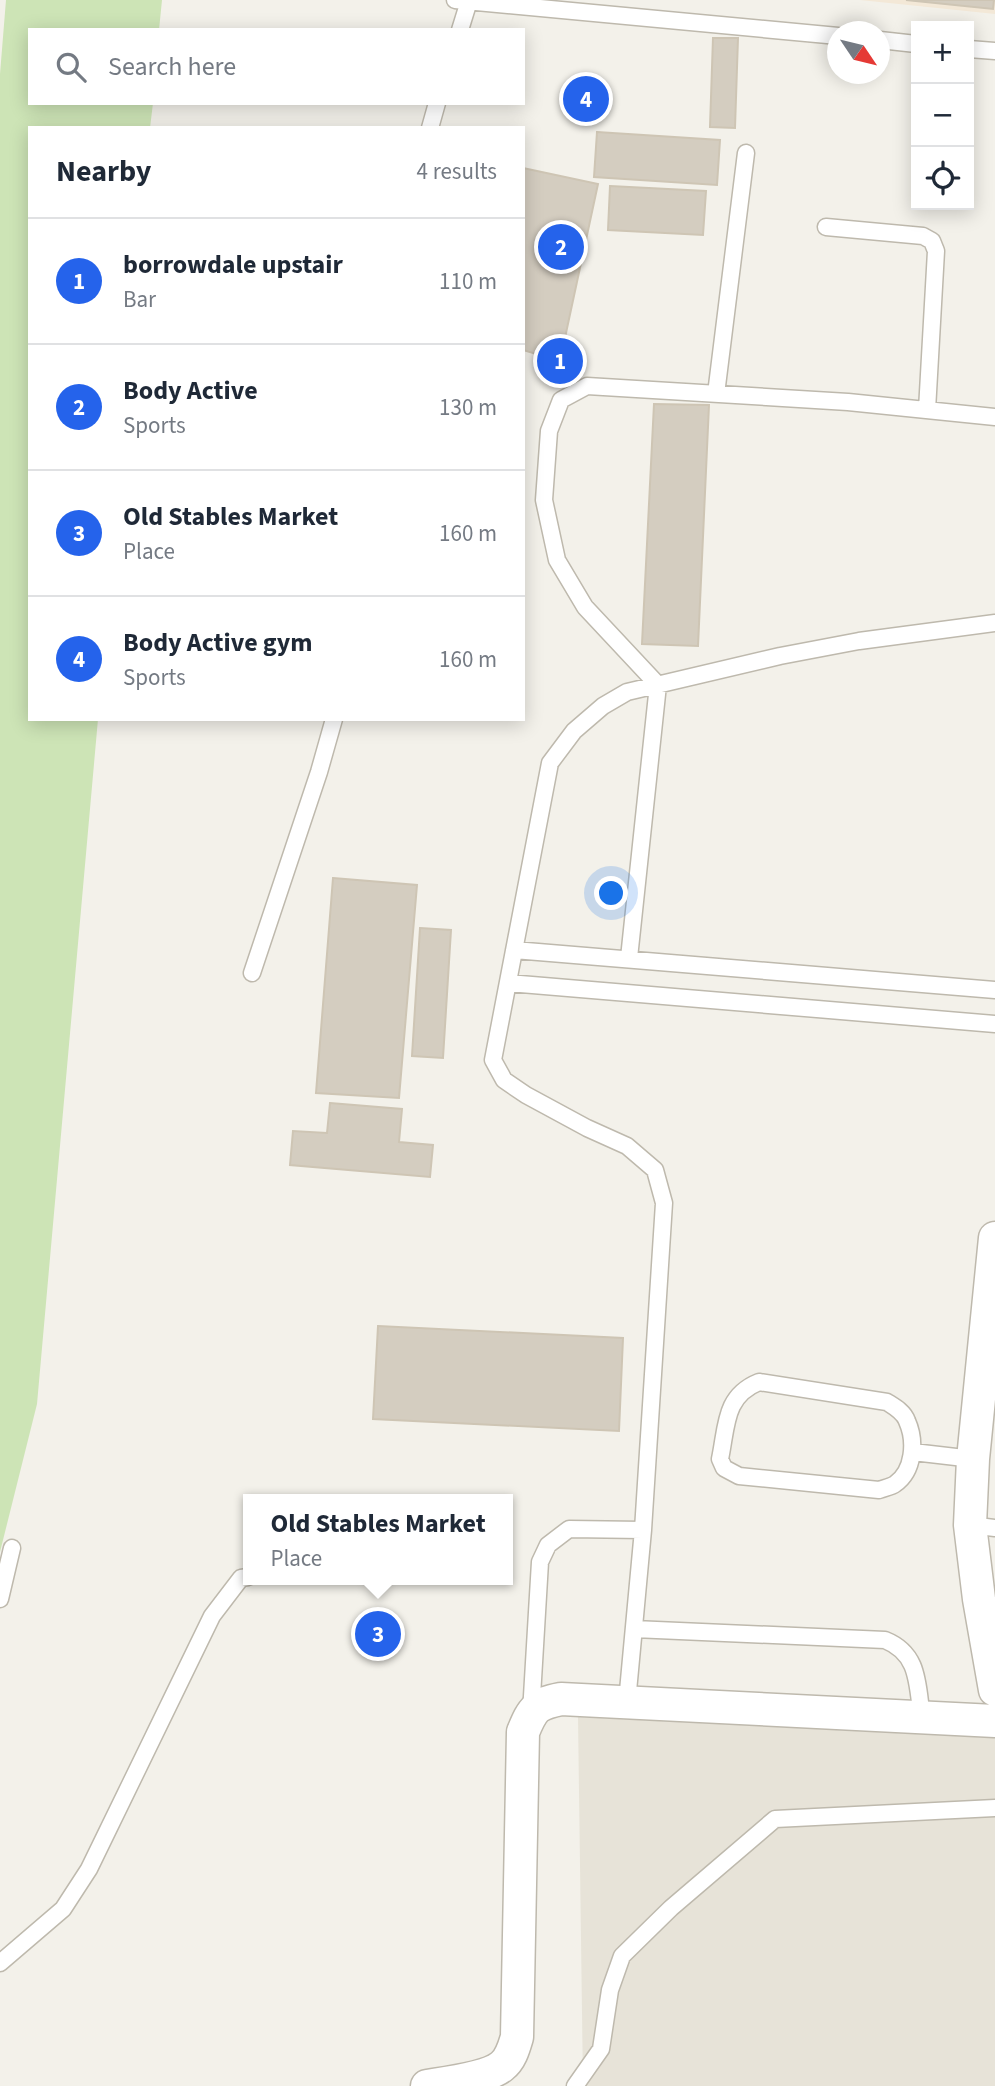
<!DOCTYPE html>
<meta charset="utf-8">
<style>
body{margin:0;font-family:"Source Sans 3",sans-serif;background:#f6f6f7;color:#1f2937}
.controls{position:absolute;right:21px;top:21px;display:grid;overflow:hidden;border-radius:0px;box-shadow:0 4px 18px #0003}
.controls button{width:63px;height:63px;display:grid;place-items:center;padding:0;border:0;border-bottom:2px solid #e0e1e3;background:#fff;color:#1f2937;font:35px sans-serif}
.compass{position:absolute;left:827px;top:21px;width:63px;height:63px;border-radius:50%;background:#fff;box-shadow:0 4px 18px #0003;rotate:125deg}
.you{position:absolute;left:612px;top:894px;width:24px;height:24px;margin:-18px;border:5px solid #fff;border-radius:50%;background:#1a73e8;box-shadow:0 0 0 10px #1a73e833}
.badge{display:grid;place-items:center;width:46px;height:46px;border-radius:50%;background:#2563eb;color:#fff;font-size:23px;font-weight:700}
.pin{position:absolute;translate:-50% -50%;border:4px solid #fff;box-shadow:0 2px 7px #0006}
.popup{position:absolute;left:243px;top:1494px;width:270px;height:91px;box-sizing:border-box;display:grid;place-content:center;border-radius:0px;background:#fff;filter:drop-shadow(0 2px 5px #0005);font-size:23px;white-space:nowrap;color:#747a83}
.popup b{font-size:26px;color:#1f2937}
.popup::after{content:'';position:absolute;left:50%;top:100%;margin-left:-14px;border:14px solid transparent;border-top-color:#fff}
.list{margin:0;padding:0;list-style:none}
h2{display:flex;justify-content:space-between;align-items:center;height:91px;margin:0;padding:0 28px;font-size:30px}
h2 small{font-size:23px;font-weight:400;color:#747a83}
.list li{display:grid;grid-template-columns:46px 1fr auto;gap:21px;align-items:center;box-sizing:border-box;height:126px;padding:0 28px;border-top:2px solid #e0e1e3}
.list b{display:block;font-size:26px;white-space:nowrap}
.list p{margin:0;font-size:23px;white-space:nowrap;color:#747a83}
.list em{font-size:23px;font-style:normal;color:#747a83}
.icon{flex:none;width:38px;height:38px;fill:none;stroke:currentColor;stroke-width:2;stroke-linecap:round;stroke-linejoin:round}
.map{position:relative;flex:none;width:995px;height:2086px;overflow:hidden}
.search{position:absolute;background:#fff;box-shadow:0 4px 18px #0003;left:28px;top:28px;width:497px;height:77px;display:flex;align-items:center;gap:18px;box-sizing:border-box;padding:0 24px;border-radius:0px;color:#747a83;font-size:26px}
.panel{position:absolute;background:#fff;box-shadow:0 4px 18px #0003;left:28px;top:126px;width:497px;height:595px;border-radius:0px}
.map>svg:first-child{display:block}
</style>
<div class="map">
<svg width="995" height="2086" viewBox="0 0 995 2086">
<rect width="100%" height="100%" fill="#f3f1ea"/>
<path fill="#e7e3d8" d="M578,1717L995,1738V2086H583Z"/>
<path fill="#f3e8d7" d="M860,0H995V14Z"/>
<path fill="#cde4b6" d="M6,0H162L159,30H30V103H153L150,128H30V719H98L37,1404L0,1552V74Z"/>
<path fill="#d4cdc0" stroke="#cec5b4" stroke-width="2" d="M906,0H994L993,9Z
M713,38H738L735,128L710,127Z
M597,132L720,140L717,185L594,177Z
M523,168L598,184L560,361L523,350Z
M610,186L706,191L703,235L608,230Z
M654,404L709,405L698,646L642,644Z
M333,878L417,885L399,1098L316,1093Z
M420,928L451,930L443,1058L412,1056Z
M330,1103L402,1109L399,1142L433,1145L430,1177L290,1165L293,1131L327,1133Z
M378,1326L623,1338L619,1431L373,1419Z"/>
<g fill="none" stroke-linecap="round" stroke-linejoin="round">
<defs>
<path id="lane" d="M455,0L838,36
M460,30L469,1
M880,40L916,44
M969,49L995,51
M430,128L437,103
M826,227L923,236L932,241L936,251L927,410
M716,394L746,153
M514,950L995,990
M629,958L658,685L585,607L557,560L544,500L549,431L561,400L587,386L848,402L995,417
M252,973L319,772L334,719
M508,983L995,1024
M759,1382L887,1402C895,1407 904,1412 907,1421C916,1441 914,1471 895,1484C891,1487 884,1488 879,1490L739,1476L724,1468L720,1459C727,1426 724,1396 759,1382Z
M913,1452L973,1459
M970,1525L995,1528
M0,1599L12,1548
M634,1629L885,1640C920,1654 917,1685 922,1718
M627,1702L643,1530L664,1203L655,1170L627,1146L587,1128L526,1095L504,1080L493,1060L550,763L574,731L603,706L627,692L780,656L859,641L995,623
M531,1713L540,1562L548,1545L569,1529L643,1530
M0,1963L63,1909L89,1869L212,1616L241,1578L248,1577
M575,2086L601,2049L610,1990L622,1956L671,1908L775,1819L995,1808"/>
<path id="street" d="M995,1238L973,1459L970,1525L979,1599L995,1690
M427,2086C446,2083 488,2078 502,2066C511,2059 514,2047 517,2037L523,1732C533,1708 536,1704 561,1699L995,1721"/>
</defs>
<use href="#lane" stroke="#beb9ad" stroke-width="19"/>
<use href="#street" stroke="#beb9ad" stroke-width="35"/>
<use href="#lane" stroke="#fff" stroke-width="16"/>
<use href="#street" stroke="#fff" stroke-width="32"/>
</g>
</svg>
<div class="controls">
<button>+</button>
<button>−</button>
<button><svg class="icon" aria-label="locate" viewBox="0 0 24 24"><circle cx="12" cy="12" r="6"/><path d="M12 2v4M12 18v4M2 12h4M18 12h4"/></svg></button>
</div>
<svg class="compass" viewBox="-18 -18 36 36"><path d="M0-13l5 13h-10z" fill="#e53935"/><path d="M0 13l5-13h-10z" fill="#747a83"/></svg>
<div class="you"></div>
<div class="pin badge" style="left:560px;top:361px">1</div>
<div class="pin badge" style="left:561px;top:247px">2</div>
<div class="pin badge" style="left:378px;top:1634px">3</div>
<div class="popup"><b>Old Stables Market</b>Place</div>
<div class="pin badge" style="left:586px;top:99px">4</div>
<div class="search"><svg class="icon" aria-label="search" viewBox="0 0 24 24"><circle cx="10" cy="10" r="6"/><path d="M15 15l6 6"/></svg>Search here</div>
<section class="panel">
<h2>Nearby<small>4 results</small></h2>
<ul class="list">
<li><span class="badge">1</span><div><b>borrowdale upstair</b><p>Bar</p></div><em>110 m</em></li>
<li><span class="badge">2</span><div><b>Body Active</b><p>Sports</p></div><em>130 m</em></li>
<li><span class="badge">3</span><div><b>Old Stables Market</b><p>Place</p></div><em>160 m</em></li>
<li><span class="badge">4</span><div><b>Body Active gym</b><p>Sports</p></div><em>160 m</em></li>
</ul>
</section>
</div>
